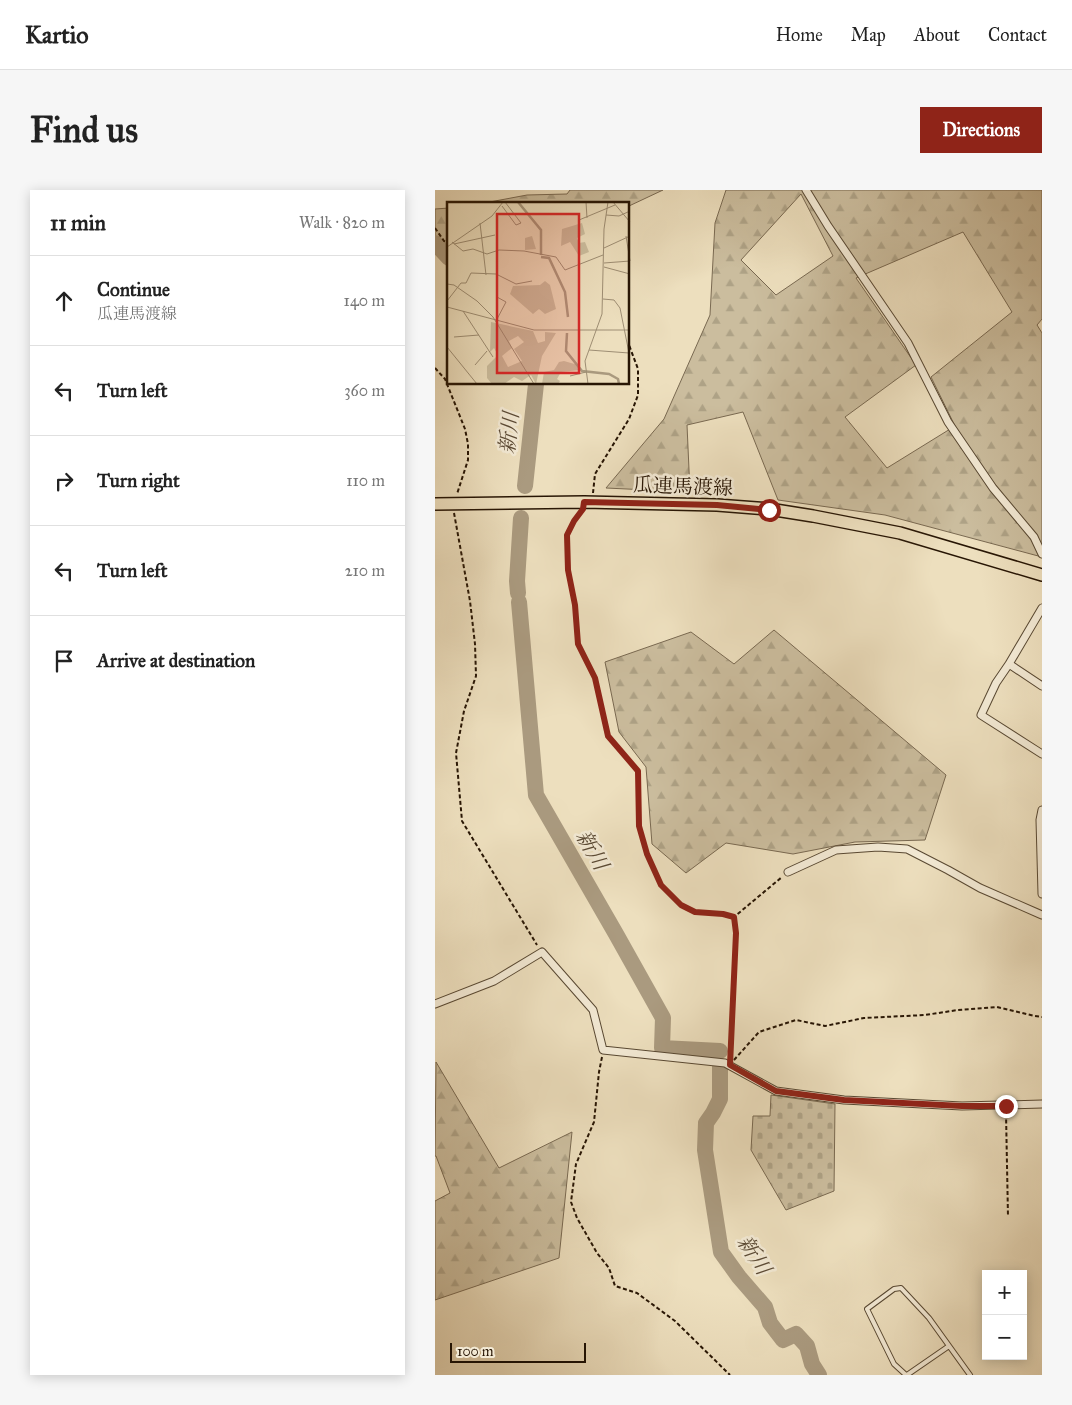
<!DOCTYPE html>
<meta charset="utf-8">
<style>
body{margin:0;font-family:"IM FELL Great Primer","Noto Serif JP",serif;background:#f6f6f6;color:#222}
.controls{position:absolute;right:15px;bottom:15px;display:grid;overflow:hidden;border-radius:0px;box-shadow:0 2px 12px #0003}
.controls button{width:45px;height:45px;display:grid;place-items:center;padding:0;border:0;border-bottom:1px solid #e0e0e0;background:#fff;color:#222;font:25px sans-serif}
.scale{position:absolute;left:15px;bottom:12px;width:136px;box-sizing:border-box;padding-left:5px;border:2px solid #271504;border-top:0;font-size:14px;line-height:18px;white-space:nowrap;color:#271504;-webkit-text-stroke:4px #f3ead5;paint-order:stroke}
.stop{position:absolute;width:15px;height:15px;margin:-11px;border:4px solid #8f2418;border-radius:50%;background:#fff}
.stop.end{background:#8f2418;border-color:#fff;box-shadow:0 1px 5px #0008}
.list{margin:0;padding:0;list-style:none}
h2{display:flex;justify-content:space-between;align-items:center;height:65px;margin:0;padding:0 20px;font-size:21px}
h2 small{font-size:16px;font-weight:400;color:#767676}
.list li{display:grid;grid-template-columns:32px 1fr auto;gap:15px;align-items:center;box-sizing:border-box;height:90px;padding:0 20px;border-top:1px solid #e0e0e0}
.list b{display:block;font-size:19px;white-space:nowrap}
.list p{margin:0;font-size:16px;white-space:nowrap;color:#767676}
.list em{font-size:16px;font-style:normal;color:#767676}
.icon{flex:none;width:28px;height:28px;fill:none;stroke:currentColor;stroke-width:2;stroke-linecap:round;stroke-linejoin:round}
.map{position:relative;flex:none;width:607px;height:1185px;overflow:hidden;border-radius:0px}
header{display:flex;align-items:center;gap:30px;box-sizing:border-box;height:70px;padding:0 25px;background:#fff;border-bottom:1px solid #e0e0e0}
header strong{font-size:24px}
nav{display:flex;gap:28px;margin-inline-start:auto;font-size:18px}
.intro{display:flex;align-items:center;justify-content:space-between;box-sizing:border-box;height:120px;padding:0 30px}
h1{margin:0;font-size:35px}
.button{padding:12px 22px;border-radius:0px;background:#8f2418;color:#fff;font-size:18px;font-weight:700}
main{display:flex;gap:30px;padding:0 30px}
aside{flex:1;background:#fff;border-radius:0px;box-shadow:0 2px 12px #0003}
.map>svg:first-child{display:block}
</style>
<header>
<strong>Kartio</strong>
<nav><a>Home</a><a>Map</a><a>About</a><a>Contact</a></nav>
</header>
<div class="intro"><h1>Find us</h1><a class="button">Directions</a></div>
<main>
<aside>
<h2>11 min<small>Walk · 820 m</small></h2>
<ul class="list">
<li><svg class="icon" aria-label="ahead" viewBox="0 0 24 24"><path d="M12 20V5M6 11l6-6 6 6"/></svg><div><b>Continue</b><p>瓜連馬渡線</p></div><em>140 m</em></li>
<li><svg class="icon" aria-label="left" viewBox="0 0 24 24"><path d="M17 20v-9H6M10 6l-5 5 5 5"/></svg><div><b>Turn left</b></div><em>360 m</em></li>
<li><svg class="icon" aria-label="right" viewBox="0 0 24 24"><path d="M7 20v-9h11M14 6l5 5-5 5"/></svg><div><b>Turn right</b></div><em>110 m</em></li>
<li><svg class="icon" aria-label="left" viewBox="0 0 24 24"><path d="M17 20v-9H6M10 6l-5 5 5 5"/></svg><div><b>Turn left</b></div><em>210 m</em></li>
<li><svg class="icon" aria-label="arrive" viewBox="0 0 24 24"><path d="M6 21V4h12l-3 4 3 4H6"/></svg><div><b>Arrive at destination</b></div></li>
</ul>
</aside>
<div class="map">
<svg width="607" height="1185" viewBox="0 0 607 1185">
<defs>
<pattern id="forest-firs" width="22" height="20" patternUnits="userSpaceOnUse" patternTransform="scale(1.25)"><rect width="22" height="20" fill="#cbbd9e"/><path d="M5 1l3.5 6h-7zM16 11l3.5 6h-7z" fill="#aea286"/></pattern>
<pattern id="cemetery-stones" width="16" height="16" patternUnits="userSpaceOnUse" patternTransform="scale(1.25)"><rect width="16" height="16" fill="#cbbd9e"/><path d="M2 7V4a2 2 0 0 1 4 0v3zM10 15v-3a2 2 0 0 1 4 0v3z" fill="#aea286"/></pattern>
</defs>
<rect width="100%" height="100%" fill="#eddfbe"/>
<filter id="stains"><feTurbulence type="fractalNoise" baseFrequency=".004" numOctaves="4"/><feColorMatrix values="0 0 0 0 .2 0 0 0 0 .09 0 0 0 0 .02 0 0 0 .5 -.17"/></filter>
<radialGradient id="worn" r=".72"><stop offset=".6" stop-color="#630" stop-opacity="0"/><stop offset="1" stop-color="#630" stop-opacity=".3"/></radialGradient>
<path fill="url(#forest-firs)" stroke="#796951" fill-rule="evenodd" d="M135,0H228L194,16V14H44L92,5L132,4Z
M291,0H607V129L602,135L607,143V367L450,325L343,310L308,222L252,235L255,302L171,298L229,229L275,125L280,33ZM366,4L398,66L341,105L306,70ZM528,42L577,122L496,187L520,236L452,278L410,227L481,175L421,88Z
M14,18V59H11L0,45V19Z
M339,440L511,585L490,650L420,652L358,664L291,653L251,683L217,654L211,577L184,542L170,472L256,442L299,474Z
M1,872L64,978L137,942L124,1068L0,1110V1011L15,1003L1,966H0Z"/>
<path fill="url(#cemetery-stones)" stroke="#796951" d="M336,905L400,914L399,1001L351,1020L316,960L318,926H335Z"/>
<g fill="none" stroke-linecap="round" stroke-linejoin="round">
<path stroke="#aa9a7f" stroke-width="16" d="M0,53L14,68
M90,296L101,194
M83,403L82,391L86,328
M84,412L101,605L181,744L228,828L227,858L285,861
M285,876V909L278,923L271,933L270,960L286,1062L304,1087L330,1117L335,1133L348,1150L361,1144L372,1156L377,1174L384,1185"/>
<defs>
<path id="service" d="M471,1185L459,1174L432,1119L459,1099L466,1098L494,1128L535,1185
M472,1185L514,1156"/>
<path id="minor" d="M371,0L393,36L473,153L513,232L558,298L599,347L607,364
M607,418L574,474L561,493L546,525L607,564
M574,474L607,496
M607,620L605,630L607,704
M353,682L401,660L443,657L472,659L513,680L545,698L607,725
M0,814L59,791L107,762L158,820L168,860L290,873L341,901L409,910L527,916L607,914"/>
<path id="primary" d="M0,314L149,312L282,315L334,319L378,326L465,343L607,385"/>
</defs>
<use href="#service" stroke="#584832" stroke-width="6"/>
<use href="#minor" stroke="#584832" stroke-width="9"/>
<use href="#primary" stroke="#271504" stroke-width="14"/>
<path stroke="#271504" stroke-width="2" stroke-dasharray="4 2.5" stroke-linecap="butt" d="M0,38L9,51L14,53
M0,178L10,189L30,239L33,254V270L22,304
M158,303L160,284L194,229L203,205V179L194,155
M146,322L139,331L131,345L133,380L140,415L143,454L160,488L173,546L203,581L204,636L211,665L226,695L246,715L260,722L289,724L299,727L347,687
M19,323L35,411L40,454L41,486L29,521L21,563L27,631L102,755
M167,867L164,882L159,932L141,974L136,1012L142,1028L162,1063L174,1078L180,1096L202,1103L240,1131L295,1185
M295,868L301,743L299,728
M299,870L324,842L361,830L390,836L429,828L490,825L523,820L562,817L600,826L607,827
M571,923L573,1027"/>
<use href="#service" stroke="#f3ead5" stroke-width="4"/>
<use href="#minor" stroke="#f3ead5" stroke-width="7"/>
<use href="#primary" stroke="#eddfbe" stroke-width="11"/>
</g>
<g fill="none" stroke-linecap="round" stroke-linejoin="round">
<path stroke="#8f2418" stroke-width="6" d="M334,320L282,315L149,312L148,319L139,331L132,345L133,380L140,415L143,454L160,488L173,546L203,581L204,636L212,664L226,695L246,715L260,722L288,724L299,727L301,743L295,875L341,901L409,910L527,916H571"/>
</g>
<g text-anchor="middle" stroke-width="5" stroke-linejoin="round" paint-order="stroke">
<g font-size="20" fill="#271504" stroke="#f3ead5">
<text transform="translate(248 296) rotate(2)" y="7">瓜連馬渡線</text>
</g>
<g font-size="21" font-style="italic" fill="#5b4a35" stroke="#f3ead5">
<text transform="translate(74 243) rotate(-84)" y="7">新川</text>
<text transform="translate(157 660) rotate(60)" y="7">新川</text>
<text transform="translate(319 1065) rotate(57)" y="7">新川</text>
</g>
</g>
<g transform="translate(12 12)">
<rect width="182" height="182" fill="#eddfbe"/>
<path d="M135,21L138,32L130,36L132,41L138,40L142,50L132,54L123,40L114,44L115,27ZM98,79L103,83L109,107L98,112L92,107L86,112L63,92L66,84L93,83ZM44,120L86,129L91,141L98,139V130L109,131L95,154L89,182L84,173L75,179L67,175L57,182H45L40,176V164L51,153L47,146L43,150ZM71,134L77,140L67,147L75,159L61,165L55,154L65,146L62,139ZM117,159L131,163L133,168L114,170L110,177L113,179L111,182H95L97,170L107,168L112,160Z" fill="#cbbd9e" fill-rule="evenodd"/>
<path d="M85,34L89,47L78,48V36Z" fill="#cbbd9e"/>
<path fill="none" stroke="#aa9a7f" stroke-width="2.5" d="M71,0L94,28V53M94,55L102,56L118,90L121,115M120,131L119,149L135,169L162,172L171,177L172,182"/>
<path fill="none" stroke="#9e8e74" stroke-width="1" d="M139,0L140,16M166,0L183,20M55,4L69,23L74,21L58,0M159,13L172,14L183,9M132,18L168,3M33,21L39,73M5,40L16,49L26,47L40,52L52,48L77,49L109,55L118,68L156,53M7,42L48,33M0,45L45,14L56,0M157,46L183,34M157,61L183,59L179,34M157,65L183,72M0,82L7,83L30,99L46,115L87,182M156,97L167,98L173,106L182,151M0,99L14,81H19L24,71L49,72L69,82L85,79M0,105L87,128H183M16,109L46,155M49,119L59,100L50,95V73M7,135L32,133M0,145L30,182M142,148L182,151M28,163L40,149M123,174L139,170M141,182L138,159L155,112L157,27L161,0"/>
<path fill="#d62828" fill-opacity="0.15" stroke="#d62828" stroke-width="2.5" d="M50,12H132V171H50Z"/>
<rect width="182" height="182" fill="none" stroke="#271504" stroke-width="2.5"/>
</g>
<rect width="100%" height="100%" filter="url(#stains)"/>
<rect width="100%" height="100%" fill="url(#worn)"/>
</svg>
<div class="controls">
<button>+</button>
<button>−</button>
</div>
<div class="scale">100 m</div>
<div class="stop" style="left:334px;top:320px"></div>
<div class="stop end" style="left:571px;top:916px"></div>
</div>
</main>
